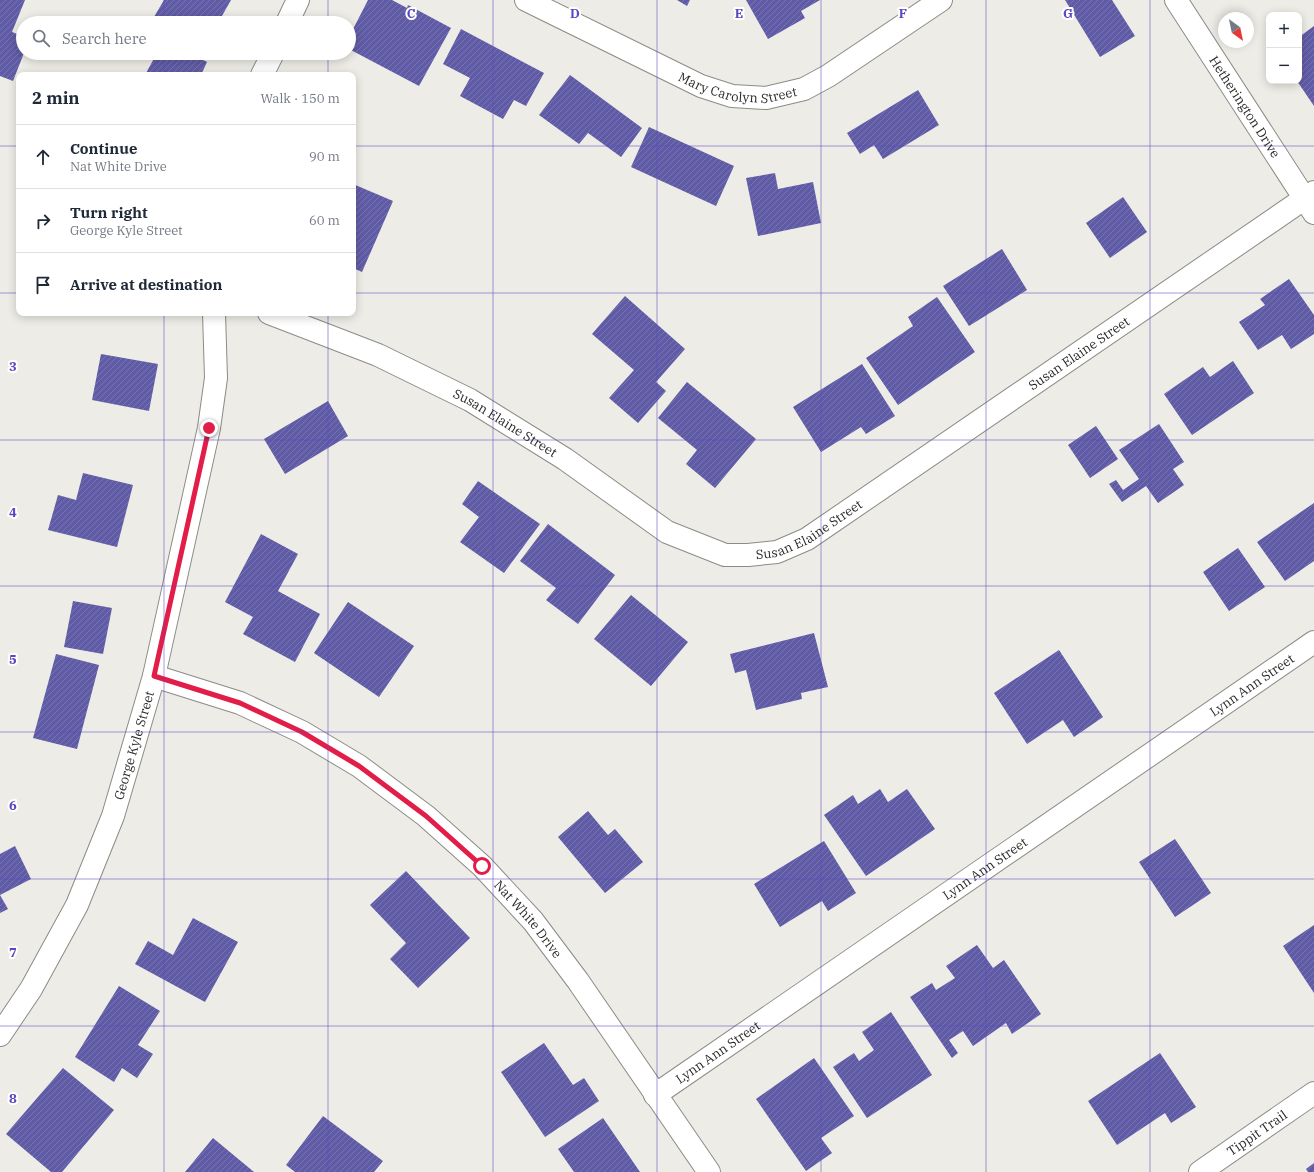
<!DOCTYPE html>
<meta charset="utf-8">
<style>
body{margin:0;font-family:"IBM Plex Serif",serif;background:#f6f6f7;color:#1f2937}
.controls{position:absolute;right:12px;top:12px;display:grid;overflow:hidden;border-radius:8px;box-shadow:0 2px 10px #0003}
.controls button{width:36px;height:36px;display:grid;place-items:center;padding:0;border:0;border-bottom:1px solid #e0e1e3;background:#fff;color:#1f2937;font:20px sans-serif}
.compass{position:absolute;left:1218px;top:12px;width:36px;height:36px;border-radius:50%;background:#fff;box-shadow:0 2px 10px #0003;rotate:147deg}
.stop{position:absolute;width:12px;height:12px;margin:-9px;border:3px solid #e11d48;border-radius:50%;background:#fff}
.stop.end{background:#e11d48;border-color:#fff;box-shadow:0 1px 4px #0008}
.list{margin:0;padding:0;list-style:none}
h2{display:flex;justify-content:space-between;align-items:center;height:52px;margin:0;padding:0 16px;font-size:17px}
h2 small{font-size:13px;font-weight:400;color:#747a83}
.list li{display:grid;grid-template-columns:26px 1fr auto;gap:12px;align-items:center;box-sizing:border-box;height:64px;padding:0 16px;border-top:1px solid #e0e1e3}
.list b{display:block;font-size:15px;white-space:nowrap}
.list p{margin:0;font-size:13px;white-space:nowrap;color:#747a83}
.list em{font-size:13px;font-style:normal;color:#747a83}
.icon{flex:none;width:22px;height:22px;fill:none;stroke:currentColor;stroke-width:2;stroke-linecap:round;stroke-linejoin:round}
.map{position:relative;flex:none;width:1314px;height:1172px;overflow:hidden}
.search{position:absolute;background:#fff;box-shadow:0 2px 10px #0003;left:16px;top:16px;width:340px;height:44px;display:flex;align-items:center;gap:10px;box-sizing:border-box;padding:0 14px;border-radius:22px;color:#747a83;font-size:15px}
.panel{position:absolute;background:#fff;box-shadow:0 2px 10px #0003;left:16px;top:72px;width:340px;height:244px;border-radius:8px}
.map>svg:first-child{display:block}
</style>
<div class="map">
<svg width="1314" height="1172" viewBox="0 0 1314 1172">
<defs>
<pattern id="building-hatch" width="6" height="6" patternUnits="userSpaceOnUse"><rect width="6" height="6" fill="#605ba6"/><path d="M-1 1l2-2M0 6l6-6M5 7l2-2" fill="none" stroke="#7874ac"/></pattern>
</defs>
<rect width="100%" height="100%" fill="#edece6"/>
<path fill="url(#building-hatch)" d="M0,0H25L12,32L23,36V53H24L13,81L0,76Z
M164,0H231L218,23H164L154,17Z
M368,0H392L407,8L408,5L451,28L419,86L349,49V37Z
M677,0H690L687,6Z
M746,0H820L801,11L805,18L768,39Z
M1065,0H1112L1135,36L1100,57Z
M1314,26V106L1297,81H1299V60L1302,58L1299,53V37Z
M461,29L544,73L526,106L514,100L503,119L460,96L470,78L443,64Z
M157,53H190L207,62L201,75H145Z
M570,75L642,128L621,157L588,133L579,144L539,115Z
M918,90L939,125L883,159L874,145L860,154L847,133Z
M649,127L734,166L716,206L631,167Z
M775,173L778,189L813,182L821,223L758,236L746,178Z
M353,184L393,201L362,272L353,268Z
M1123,197L1147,232L1110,258L1086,223Z
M1002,249L1027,290L969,326L943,286Z
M1289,279L1314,315V334L1291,349L1282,335L1258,350L1239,322L1265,305L1260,299Z
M625,296L685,349L656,382L666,391L638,423L609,398L634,370L592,334Z
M937,297L975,352L898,405L866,358L913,326L908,317Z
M101,354L158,364L149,411L92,400Z
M1233,361L1254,393L1192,435L1164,394L1203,367L1210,377Z
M862,364L895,416L866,434L861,427L821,452L793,407Z
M687,382L756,439L715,488L686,464L697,450L658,418Z
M328,401L348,436L285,474L264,439Z
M1159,424L1184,462L1173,469L1184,485L1158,503L1146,486L1122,502L1109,484L1116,480L1123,490L1139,479L1119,450Z
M1096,426L1118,459L1090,478L1068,445Z
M83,473L133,485L117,547L48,530L58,495L76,500Z
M478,481L540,524L504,573L460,542L479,517L462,504Z
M1314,503V561L1285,581L1257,542Z
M548,524L615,575L578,624L546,600L556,588L520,561Z
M261,534L298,554L278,591L320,614L295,662L243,634L253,617L225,602Z
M1238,548L1265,587L1229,611L1203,572Z
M631,595L688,642L651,686L594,639Z
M73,601L112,608L103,654L64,647Z
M348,602L414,646L379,697L314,653Z
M814,633L828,687L801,693L802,699L756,710L746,670L735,673L730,654Z
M1059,650L1103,717L1074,737L1063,720L1027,744L994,693Z
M56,654L99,665L77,749L33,738Z
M880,789L888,802L907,789L935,829L866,876L824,815L853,795L858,804Z
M588,811L608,835L615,829L643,862L605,893L558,837Z
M1175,839L1211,893L1175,917L1139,862Z
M824,841L856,893L828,911L822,901L780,927L754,884Z
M15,846L31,879L0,895L8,909L0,913V854Z
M406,871L470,938L418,988L390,959L406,943L370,905Z
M193,918L238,942L205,1002L135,964L148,941L173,955Z
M1314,925V993L1283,946Z
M977,945L993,968L1004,960L1041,1014L1012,1034L1006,1023L973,1046L963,1031L949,1040L958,1053L952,1058L910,997L932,983L936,990L955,978L946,966Z
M119,986L160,1011L138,1045L153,1054L137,1078L122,1068L114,1082L75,1057Z
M891,1012L932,1075L867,1118L833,1067L854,1053L859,1061L874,1050L862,1032Z
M544,1043L573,1085L584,1078L599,1101L545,1137L501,1072Z
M1160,1053L1196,1107L1171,1123L1165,1113L1117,1145L1088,1101Z
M814,1058L854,1116L821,1138L832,1153L806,1171L756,1099Z
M63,1068L114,1110L62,1172H51L6,1134Z
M323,1116L383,1161L374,1172H295L286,1165Z
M603,1118L640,1172H574L558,1149Z
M213,1138L254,1172H185Z
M1314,1163V1172H1308L1306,1169Z"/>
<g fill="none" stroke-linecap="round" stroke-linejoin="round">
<defs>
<g id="minor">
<path id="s1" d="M526,0L701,86L732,96L766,98L804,89L828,76L941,0"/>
<path id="s2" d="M1176,0L1314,213"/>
<path d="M287,23L298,0"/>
<path d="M262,75L273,53"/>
<path id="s3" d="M269,313L378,355L470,400L565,459L667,532L725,555H748L777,552L807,539L1314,192"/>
<path id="s4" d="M154,676L240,703L302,732L359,766L426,816L482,866L533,921L578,981L709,1172"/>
<path id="s5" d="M0,1035L31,989L77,905L113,816L154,676L209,428L216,378L214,313"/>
<path id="s6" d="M655,1095L1314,642"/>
<path id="s7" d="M1200,1172L1314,1093"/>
</g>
</defs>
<use href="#minor" stroke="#8c8b86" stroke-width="24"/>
<use href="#minor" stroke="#fff" stroke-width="22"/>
</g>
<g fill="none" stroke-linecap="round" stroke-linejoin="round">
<path stroke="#e11d48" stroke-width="5" d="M209,428L154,676L240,703L302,732L359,766L426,816L482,866"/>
</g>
<path fill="none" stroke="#5b49c1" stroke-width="1" stroke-opacity="0.55" d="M164,0V23M328,0V23M493,0V1172M657,0V1172M821,0V1172M986,0V1172M1150,0V1172M164,53V75M328,53V75M0,146H19M353,146H1314M0,293H19M353,293H1314M164,313V1172M328,313V1172M0,440H1314M0,586H1314M0,732H1314M0,879H1314M0,1026H1314"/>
<g text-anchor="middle" stroke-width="4" stroke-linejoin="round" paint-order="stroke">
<g font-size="13" fill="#2b2a28" stroke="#fff">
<text dy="5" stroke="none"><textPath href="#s1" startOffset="232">Mary Carolyn Street</textPath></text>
<text dy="5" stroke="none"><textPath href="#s2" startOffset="127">Hetherington Drive</textPath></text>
<text dy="5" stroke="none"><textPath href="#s3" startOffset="933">Susan Elaine Street</textPath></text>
<text dy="5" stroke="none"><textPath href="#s3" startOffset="261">Susan Elaine Street</textPath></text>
<text dy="5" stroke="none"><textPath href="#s3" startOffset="609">Susan Elaine Street</textPath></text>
<text dy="5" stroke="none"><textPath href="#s6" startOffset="724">Lynn Ann Street</textPath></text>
<text dy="5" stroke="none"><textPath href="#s5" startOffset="321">George Kyle Street</textPath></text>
<text dy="5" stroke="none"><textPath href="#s6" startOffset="400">Lynn Ann Street</textPath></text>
<text dy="5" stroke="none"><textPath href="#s4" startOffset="454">Nat White Drive</textPath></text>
<text dy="5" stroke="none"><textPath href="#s6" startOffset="76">Lynn Ann Street</textPath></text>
<text dy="5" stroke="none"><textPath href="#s7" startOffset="69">Tippit Trail</textPath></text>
</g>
</g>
<g font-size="13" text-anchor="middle" font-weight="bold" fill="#5b49c1" stroke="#fff" stroke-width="4" stroke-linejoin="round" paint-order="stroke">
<text x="411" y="18">C</text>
<text x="575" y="18">D</text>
<text x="739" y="18">E</text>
<text x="903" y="18">F</text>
<text x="1068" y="18">G</text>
<text x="13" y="371">3</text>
<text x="13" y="517">4</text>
<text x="13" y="664">5</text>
<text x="13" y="810">6</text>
<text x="13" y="957">7</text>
<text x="13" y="1103">8</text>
</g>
</svg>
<div class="controls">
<button>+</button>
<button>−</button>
</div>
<svg class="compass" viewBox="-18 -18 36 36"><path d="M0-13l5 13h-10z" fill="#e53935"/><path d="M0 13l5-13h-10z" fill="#747a83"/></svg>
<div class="stop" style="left:482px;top:866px"></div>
<div class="stop end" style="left:209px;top:428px"></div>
<div class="search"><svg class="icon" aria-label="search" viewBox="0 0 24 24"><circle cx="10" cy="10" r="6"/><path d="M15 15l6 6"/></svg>Search here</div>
<section class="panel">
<h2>2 min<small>Walk · 150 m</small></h2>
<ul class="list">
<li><svg class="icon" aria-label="ahead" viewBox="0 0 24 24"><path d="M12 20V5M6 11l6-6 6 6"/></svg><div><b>Continue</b><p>Nat White Drive</p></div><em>90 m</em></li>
<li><svg class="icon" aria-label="right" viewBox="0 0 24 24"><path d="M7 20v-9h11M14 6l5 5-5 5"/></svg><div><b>Turn right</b><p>George Kyle Street</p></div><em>60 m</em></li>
<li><svg class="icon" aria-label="arrive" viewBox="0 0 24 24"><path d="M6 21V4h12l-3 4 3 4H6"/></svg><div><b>Arrive at destination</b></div></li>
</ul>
</section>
</div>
